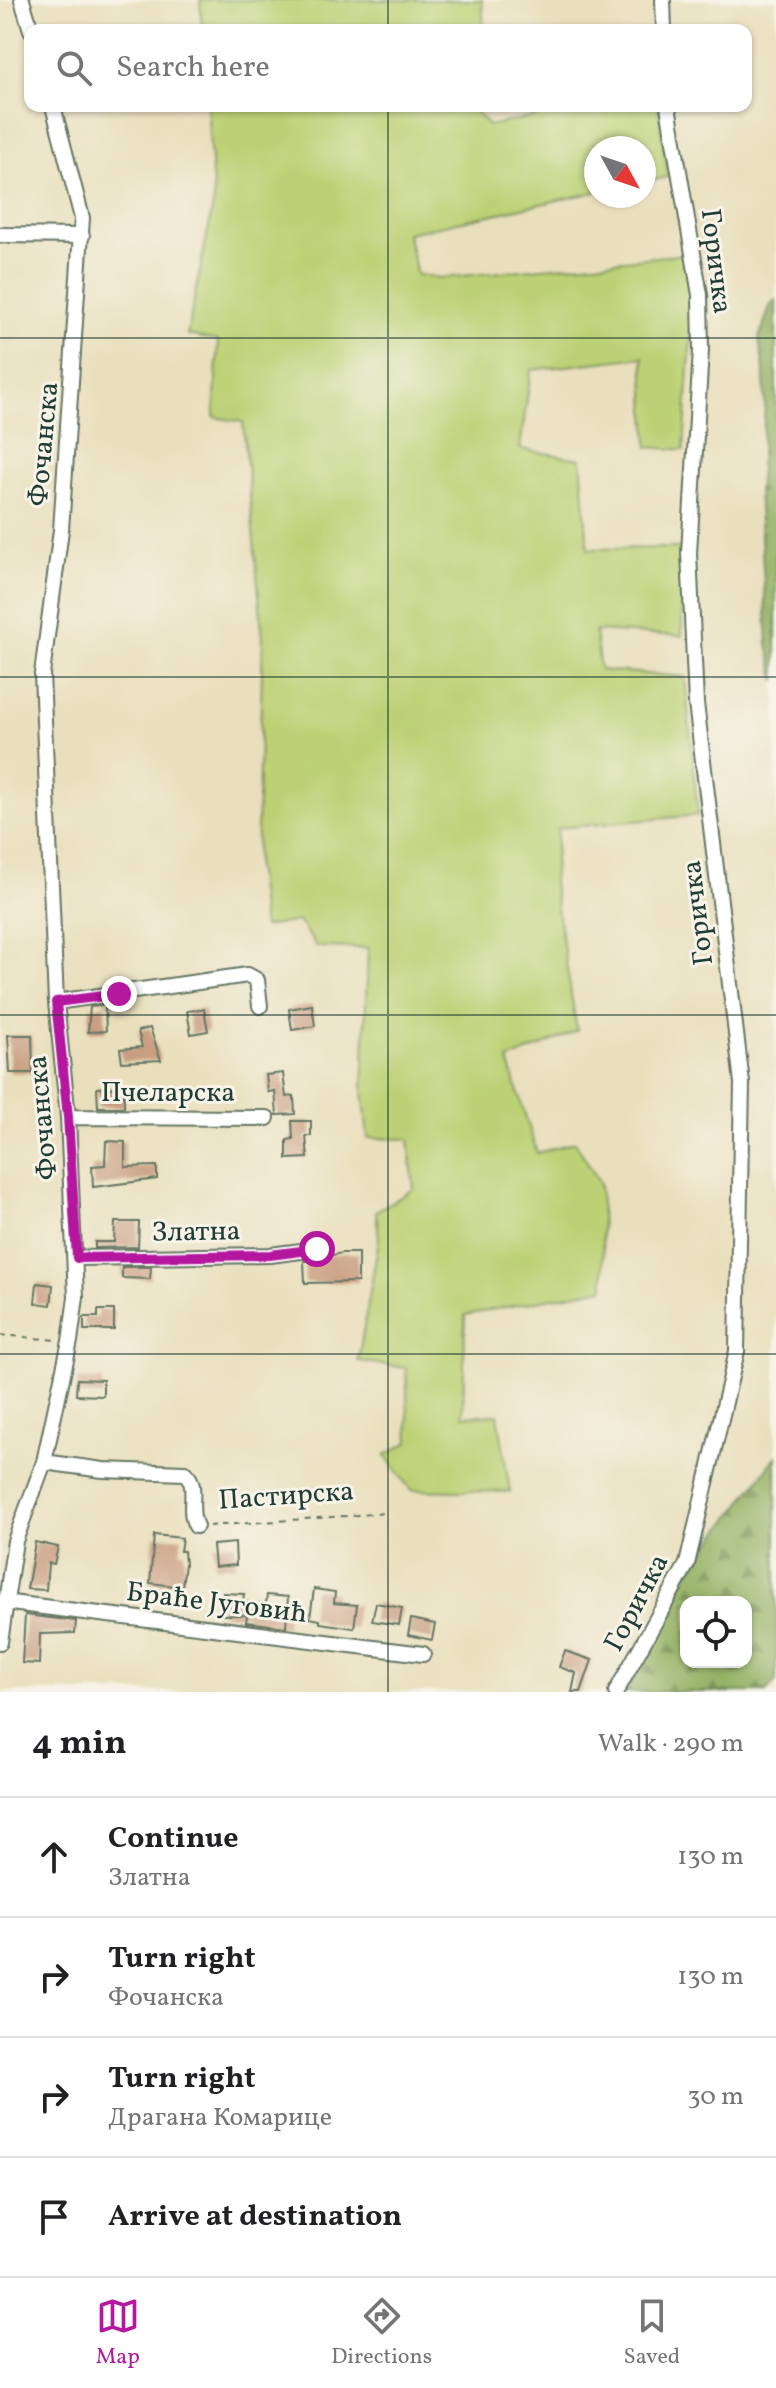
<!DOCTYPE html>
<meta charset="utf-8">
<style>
body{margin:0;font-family:Vollkorn,serif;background:#f2f2f2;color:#202124}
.controls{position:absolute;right:24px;bottom:24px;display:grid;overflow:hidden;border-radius:16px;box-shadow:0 2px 6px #0004}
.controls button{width:72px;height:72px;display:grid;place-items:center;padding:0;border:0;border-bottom:2px solid #e0e0e0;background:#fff;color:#202124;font:40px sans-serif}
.compass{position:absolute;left:584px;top:136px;width:72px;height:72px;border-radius:50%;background:#fff;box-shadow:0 2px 6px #0004;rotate:130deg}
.stop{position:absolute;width:24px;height:24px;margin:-18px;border:6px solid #b5179e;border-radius:50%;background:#fff}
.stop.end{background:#b5179e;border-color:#fff;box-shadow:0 2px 8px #0008}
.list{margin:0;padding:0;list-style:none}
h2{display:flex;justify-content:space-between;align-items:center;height:104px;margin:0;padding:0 32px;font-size:34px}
h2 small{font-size:26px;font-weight:400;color:#757577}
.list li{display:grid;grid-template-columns:52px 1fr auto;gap:24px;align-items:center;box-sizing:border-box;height:120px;padding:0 32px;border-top:2px solid #e0e0e0}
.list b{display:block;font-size:30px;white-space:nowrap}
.list p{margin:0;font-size:26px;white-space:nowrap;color:#757577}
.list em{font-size:26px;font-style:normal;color:#757577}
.icon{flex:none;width:44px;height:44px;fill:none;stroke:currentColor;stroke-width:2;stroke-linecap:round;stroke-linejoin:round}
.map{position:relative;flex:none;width:776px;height:1692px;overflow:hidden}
.search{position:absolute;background:#fff;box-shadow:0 2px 6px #0004;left:24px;right:24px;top:24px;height:88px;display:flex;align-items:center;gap:20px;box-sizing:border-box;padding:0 28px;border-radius:16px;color:#757577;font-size:30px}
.sheet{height:584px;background:#fff}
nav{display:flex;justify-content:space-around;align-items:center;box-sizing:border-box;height:112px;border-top:2px solid #e0e0e0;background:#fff;font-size:22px;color:#757577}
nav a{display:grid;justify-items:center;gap:4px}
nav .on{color:#b5179e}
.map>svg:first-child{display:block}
</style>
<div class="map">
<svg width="776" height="1692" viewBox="0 0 776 1692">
<defs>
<pattern id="forest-firs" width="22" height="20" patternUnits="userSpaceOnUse" patternTransform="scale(2)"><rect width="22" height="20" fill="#95b366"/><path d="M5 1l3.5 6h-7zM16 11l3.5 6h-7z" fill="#799355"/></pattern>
</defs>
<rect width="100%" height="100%" fill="#f7f3e8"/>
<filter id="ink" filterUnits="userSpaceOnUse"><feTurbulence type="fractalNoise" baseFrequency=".0125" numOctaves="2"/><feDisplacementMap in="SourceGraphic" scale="16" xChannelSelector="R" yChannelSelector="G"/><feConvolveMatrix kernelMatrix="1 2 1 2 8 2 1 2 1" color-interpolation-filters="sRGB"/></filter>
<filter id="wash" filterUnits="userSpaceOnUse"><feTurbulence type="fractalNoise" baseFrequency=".006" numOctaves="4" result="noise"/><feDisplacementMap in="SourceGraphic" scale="32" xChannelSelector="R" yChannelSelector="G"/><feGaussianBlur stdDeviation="1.8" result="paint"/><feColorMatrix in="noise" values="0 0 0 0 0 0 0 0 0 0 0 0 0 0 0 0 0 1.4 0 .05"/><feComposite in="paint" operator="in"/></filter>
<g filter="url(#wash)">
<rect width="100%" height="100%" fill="#e9dfbc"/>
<path fill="#bcd175" stroke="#6e8754" stroke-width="2" d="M200,0H482L484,30H202Z
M207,106H471L488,126L591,106H658L668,177L644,182V148H596V192L407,233L417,275L441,278L686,254L692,318L684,450L648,447L643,357L531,370L520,449L581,459L588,549L681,548L682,636L595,631L600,670L685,677L698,815L558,828L553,883L577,1031L508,1060L537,1153L575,1142L600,1183L604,1288L465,1315L463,1416L498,1414L510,1492L411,1490L385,1455L409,1442L406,1368L358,1361L379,1239L376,1211L414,1189L409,1139L368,1138L363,1090L368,948L317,947L298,921L263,927L256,866L263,639L243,422L214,417L218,341L187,335L214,201Z"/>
<path fill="url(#forest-firs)" stroke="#5a784d" stroke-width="2" fill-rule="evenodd" d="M776,300V681L768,644L758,491L765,407L764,371L759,338L771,304Z
M776,1457V1681L766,1692H626L690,1570ZM686,1602H746V1662H686Z"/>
<g id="blocks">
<path fill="#c99e81" d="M105,1005L106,1031L88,1032L90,1007Z
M312,1005L315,1026L292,1030L289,1009Z
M204,1009L208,1031L191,1034L187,1011Z
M150,1028L161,1060L122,1062L120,1049L142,1047L138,1031Z
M8,1035H32L33,1073H10Z
M283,1073L286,1097L294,1096L295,1114L277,1115L275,1091L268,1092L266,1075Z
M124,1087V1107H98L97,1088Z
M292,1121H311V1136H306L308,1158L287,1159V1140L293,1139Z
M106,1141L125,1142V1167L157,1166V1179L93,1187L92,1166L105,1165Z
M115,1222H139L138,1247L95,1248V1242H114Z
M342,1253H358V1282L305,1283L304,1261Z
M122,1267H151L150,1279L122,1278Z
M37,1283L53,1285L51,1305L35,1303Z
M98,1310H114V1330H84V1317H98Z
M77,1379L103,1380V1396L76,1395Z
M154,1535L182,1538L180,1551H184L185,1564L182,1587L150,1583Z
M35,1542L58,1547L54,1564L48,1563L46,1590L27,1589Z
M235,1543L236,1565L215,1567L213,1545Z
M314,1589L335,1592L334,1603L357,1605L354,1628L320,1623V1620L310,1618Z
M223,1593L244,1594L243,1602L266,1604L267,1595L288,1597L286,1627L246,1622L247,1615H222Z
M376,1603L402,1608L399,1625L372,1621Z
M25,1615L76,1621L75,1633L40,1634L39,1664L22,1663Z
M411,1619L435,1624L432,1640L408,1635Z
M565,1651L592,1660L581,1692H572L576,1673L559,1667Z"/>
</g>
</g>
<g filter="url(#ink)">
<use href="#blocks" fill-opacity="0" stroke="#667664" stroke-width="2"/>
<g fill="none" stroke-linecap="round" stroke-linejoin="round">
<defs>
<path id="street" d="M22,0L31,30
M663,0L664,30
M0,235L82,236
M56,1002L248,975L257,980L260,1006
M68,1117L267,1118
M77,1258L270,1255L317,1249
M44,1462L103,1470L185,1473C200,1486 186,1509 196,1526
M3,1602L423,1654
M0,1642L15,1541L44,1462L70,1341L76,1297L68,1117L56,1002L42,674L61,530L82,218L53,106
M616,1692L687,1564L737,1351L742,1083L696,703L689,553L701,350L700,295L668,106"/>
</defs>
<use href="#street" stroke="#667664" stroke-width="18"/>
<path stroke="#667664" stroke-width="2" stroke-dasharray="6 6" stroke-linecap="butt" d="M0,1335L57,1340
M209,1526L386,1513"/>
<use href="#street" stroke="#fff" stroke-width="14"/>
</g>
</g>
<g fill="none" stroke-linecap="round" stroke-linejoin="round" filter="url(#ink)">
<path stroke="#b5179e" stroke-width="10" d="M119,994L56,1002L68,1117L77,1258L270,1255L317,1249"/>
</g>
<path fill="none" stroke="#1f3d34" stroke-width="2" stroke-opacity="0.55" d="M388,0V30M388,106V1692M0,338H776M0,677H776M0,1015H776M0,1354H776"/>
<g text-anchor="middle" stroke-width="6" stroke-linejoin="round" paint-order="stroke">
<g font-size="28" fill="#1f3d34" stroke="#f7f3e8">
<text transform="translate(718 261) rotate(83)" y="10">Горичка</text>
<text transform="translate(42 444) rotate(-85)" y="10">Фочанска</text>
<text transform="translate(696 913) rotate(-97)" y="10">Горичка</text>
<text x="168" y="1101">Пчеларска</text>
<text transform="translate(41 1118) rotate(-95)" y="10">Фочанска</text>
<text transform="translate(196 1230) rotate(-1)" y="10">Златна</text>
<text transform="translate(286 1494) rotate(-4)" y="10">Пастирска</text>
<text transform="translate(217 1601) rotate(7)" y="10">Браће Југовић</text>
<text transform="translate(635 1602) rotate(-62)" y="10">Горичка</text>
</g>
</g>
</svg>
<div class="controls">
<button><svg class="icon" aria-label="locate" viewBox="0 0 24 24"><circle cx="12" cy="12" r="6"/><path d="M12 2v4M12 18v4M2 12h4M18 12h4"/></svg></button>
</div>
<svg class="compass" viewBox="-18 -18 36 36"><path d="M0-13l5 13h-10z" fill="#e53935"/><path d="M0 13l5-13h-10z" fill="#757577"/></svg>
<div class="stop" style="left:317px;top:1249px"></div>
<div class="stop end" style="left:119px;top:994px"></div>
<div class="search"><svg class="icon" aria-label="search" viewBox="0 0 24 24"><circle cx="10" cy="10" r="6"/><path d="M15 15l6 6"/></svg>Search here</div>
</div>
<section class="sheet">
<h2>4 min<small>Walk · 290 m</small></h2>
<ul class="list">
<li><svg class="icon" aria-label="ahead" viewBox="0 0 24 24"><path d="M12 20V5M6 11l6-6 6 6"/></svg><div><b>Continue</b><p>Златна</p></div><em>130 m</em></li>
<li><svg class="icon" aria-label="right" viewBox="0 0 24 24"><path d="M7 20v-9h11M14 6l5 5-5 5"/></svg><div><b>Turn right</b><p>Фочанска</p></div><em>130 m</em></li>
<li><svg class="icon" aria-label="right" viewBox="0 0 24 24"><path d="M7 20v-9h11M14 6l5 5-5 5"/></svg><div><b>Turn right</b><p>Драгана Комарице</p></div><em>30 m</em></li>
<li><svg class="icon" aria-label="arrive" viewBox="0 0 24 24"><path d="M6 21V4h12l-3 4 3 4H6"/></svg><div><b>Arrive at destination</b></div></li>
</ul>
</section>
<nav>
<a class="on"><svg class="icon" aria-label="map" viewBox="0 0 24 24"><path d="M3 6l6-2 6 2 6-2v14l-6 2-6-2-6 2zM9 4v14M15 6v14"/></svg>Map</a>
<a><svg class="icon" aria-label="directions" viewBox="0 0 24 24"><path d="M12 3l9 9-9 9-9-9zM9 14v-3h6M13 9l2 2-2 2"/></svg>Directions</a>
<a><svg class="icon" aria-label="saved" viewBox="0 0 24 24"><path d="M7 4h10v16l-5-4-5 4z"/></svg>Saved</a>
</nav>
